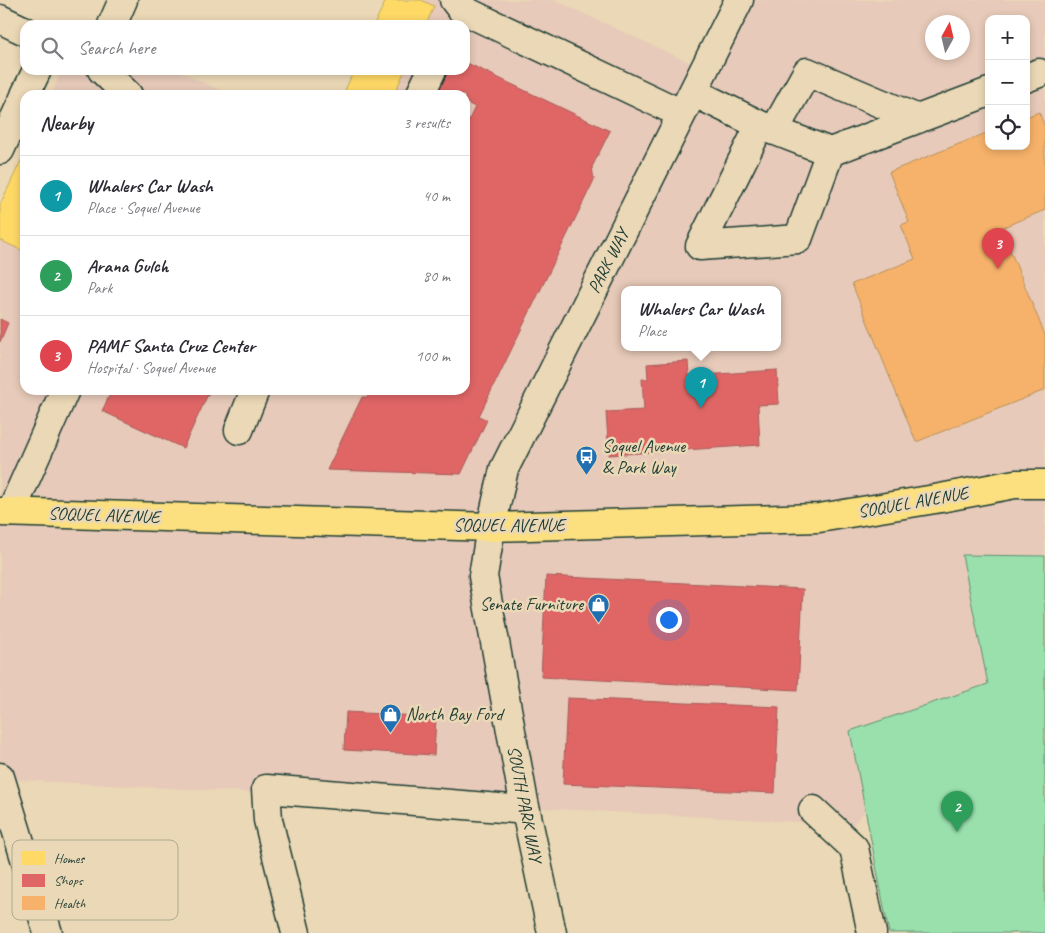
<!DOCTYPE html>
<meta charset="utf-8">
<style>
body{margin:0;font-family:Caveat,sans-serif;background:#f7f7f7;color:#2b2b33}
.controls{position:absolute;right:15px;top:15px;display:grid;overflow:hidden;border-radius:10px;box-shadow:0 2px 8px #0003}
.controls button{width:45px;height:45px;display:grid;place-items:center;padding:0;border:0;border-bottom:1px solid #e1e1e2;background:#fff;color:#2b2b33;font:25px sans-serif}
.compass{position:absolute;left:925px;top:15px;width:45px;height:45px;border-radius:50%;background:#fff;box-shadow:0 2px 8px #0003;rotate:8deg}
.you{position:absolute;left:668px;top:619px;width:18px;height:18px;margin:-12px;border:4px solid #fff;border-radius:50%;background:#1a73e8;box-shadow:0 0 0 8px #1a73e833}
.badge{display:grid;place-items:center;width:32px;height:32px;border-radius:50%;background:#1f6fb2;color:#fff;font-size:16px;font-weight:700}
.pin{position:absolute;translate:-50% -41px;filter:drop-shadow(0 1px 2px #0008)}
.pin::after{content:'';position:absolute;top:26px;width:18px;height:15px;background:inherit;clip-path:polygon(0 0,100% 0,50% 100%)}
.popup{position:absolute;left:621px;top:286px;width:160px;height:65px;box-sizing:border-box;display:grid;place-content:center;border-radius:10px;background:#fff;filter:drop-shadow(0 1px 4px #0005);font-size:16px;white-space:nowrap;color:#7c7c81}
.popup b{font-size:19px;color:#2b2b33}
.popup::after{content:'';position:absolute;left:50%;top:100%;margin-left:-10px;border:10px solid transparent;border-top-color:#fff}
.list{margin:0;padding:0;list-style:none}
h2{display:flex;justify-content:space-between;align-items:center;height:65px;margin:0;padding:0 20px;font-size:21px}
h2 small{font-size:16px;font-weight:400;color:#7c7c81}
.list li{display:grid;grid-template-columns:32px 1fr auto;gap:15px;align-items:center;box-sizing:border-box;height:80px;padding:0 20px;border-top:1px solid #e1e1e2}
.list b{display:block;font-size:19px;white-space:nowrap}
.list p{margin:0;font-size:16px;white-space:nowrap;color:#7c7c81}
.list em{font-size:16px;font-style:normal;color:#7c7c81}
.icon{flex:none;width:28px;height:28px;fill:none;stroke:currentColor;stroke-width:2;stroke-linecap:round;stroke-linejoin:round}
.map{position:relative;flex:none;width:1045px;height:933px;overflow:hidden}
.search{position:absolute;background:#fff;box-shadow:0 2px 8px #0003;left:20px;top:20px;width:450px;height:55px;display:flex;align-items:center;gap:12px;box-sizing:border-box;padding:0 18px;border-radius:15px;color:#7c7c81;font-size:19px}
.panel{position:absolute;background:#fff;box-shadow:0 2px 8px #0003;left:20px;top:90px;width:450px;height:305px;border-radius:15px}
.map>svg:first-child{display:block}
</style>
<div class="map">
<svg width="1045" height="933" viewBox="0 0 1045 933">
<rect width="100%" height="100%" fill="#ebd8b6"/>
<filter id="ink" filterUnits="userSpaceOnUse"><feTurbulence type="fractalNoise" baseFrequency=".02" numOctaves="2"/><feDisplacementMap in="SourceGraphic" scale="10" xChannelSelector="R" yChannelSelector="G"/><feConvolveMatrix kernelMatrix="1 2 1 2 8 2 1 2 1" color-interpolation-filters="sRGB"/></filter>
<g filter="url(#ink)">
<path fill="#e7cab9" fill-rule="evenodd" d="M395,0H554L706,70L740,0H1045V555H962L988,684L850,731L865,810L853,825L0,779V206L25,151V390H465V95H353L364,70H465V25H384ZM989,19H1026V146H989ZM932,22H962V52H932ZM625,289H777V347H625Z
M62,70H177L230,95H51Z"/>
<path fill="#9ae0ad" stroke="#5c8e70" d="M962,555L1045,556V933H889L850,731L988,684Z"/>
<path fill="#ffd966" stroke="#bcaa57" d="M386,0H421L434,6L426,25H374Z
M354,70H405L394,95H343Z
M25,152V252L0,240V205Z"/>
<path fill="#e06666" stroke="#a65a57" d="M465,62L610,131L592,167L594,180L479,416L487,420L461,474L327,470L362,397H367L371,390H465V128L475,107L465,102V95H449L438,90L448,70H465Z
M0,319L8,323L0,342Z
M688,361L689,376L777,370L779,404L758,405L760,445L609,455L606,412L644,410L642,379H648L647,364Z
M112,390H210L183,448L102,411Z
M546,576L803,589L798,690L541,677Z
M567,698L779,707L775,793L563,784Z
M346,712L436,717L434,755L344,750Z"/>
<path fill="#f6b26b" stroke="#b68f5a" d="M1039,112L1045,127V210L1001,228L1045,335V390L916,442L852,284L915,259L901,225L909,222L889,172L989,132V146H1026V117Z"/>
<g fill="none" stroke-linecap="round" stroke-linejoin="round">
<defs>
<path id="minor" d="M454,0L461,9L682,114
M0,19L25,31
M112,25L123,0
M102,70L128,95
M1026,78L1039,73
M693,92L760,125L700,246L798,239L830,152L760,125
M25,95L37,70
M420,95L432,70
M774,131L807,72L918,119
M0,150L25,96
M830,152L989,92
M239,430L255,390
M11,512L65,390
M0,777L48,933
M813,810L854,848L872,933
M296,933L268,820L266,789L526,810
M552,933L523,797L483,576L491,527L504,469L739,0"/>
<path id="major" d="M0,512L491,527L819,518L935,499L1015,484H1045"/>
</defs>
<use href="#minor" stroke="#1f3d34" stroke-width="31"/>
<use href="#major" stroke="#1f3d34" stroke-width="31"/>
<use href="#minor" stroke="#ebd8b6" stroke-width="28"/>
<use href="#major" stroke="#fce080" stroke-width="28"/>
</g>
</g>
<defs>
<symbol id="bus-pin" viewBox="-11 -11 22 30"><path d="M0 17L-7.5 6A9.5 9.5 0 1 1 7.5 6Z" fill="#1f6fb2" stroke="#ebd8b6"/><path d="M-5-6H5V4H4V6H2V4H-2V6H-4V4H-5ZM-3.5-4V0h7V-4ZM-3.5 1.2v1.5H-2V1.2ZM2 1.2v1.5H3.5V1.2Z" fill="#fff"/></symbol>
<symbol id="shop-pin" viewBox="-11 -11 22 30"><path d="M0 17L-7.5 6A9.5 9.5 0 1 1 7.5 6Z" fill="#1f6fb2" stroke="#ebd8b6"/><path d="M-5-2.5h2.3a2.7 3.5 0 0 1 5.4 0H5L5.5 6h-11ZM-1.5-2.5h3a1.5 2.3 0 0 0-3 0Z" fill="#fff"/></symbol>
</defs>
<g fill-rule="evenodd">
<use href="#bus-pin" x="574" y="444" width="25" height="34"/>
<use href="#shop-pin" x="586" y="592" width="25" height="34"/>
<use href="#shop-pin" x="378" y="702" width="25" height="34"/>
</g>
<g text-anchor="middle" stroke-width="5" stroke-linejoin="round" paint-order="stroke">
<g font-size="18" fill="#1f3d34" stroke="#ebd8b6">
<text transform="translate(608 261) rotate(-63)" y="6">PARK WAY</text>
<text transform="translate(913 502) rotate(-10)" y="6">SOQUEL AVENUE</text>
<text transform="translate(104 515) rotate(2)" y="6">SOQUEL AVENUE</text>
<text x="509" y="531">SOQUEL AVENUE</text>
<text transform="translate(525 804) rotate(79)" y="6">SOUTH PARK WAY</text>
</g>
<g font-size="18" fill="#1f3d34" stroke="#ebd8b6" text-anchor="start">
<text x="602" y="452">Soquel Avenue<tspan x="602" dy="21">&amp; Park Way</tspan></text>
<text x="583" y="610" text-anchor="end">Senate Furniture</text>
<text x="406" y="720">North Bay Ford</text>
</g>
</g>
<rect x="12" y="840" width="166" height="80" rx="8" fill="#ebd8b6" stroke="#aeaa8f" stroke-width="1"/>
<rect x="22" y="851" width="23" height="14" fill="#ffd966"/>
<rect x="22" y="874" width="23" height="13" fill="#e06666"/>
<rect x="22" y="896" width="23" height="14" fill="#f6b26b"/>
<g font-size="14" fill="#1f3d34">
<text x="54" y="863">Homes</text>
<text x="54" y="885">Shops</text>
<text x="54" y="908">Health</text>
</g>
</svg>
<div class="controls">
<button>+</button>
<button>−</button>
<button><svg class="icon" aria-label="locate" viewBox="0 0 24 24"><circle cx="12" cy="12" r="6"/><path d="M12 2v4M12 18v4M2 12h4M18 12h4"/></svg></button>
</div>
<svg class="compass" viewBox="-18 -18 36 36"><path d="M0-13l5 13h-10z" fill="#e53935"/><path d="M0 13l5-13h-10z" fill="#7c7c81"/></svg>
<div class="you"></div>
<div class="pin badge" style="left:701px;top:408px;background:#0f9aa8">1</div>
<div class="popup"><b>Whalers Car Wash</b>Place</div>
<div class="pin badge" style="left:957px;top:832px;background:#2e9e5b">2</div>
<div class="pin badge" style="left:998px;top:269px;background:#e0444e">3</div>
<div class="search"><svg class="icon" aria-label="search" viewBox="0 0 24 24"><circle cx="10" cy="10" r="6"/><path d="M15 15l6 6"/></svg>Search here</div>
<section class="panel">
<h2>Nearby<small>3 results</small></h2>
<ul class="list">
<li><span class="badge" style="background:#0f9aa8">1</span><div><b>Whalers Car Wash</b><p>Place · Soquel Avenue</p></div><em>40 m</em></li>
<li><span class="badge" style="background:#2e9e5b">2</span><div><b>Arana Gulch</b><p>Park</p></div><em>80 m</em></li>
<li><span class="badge" style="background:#e0444e">3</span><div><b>PAMF Santa Cruz Center</b><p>Hospital · Soquel Avenue</p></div><em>100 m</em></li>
</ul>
</section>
</div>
